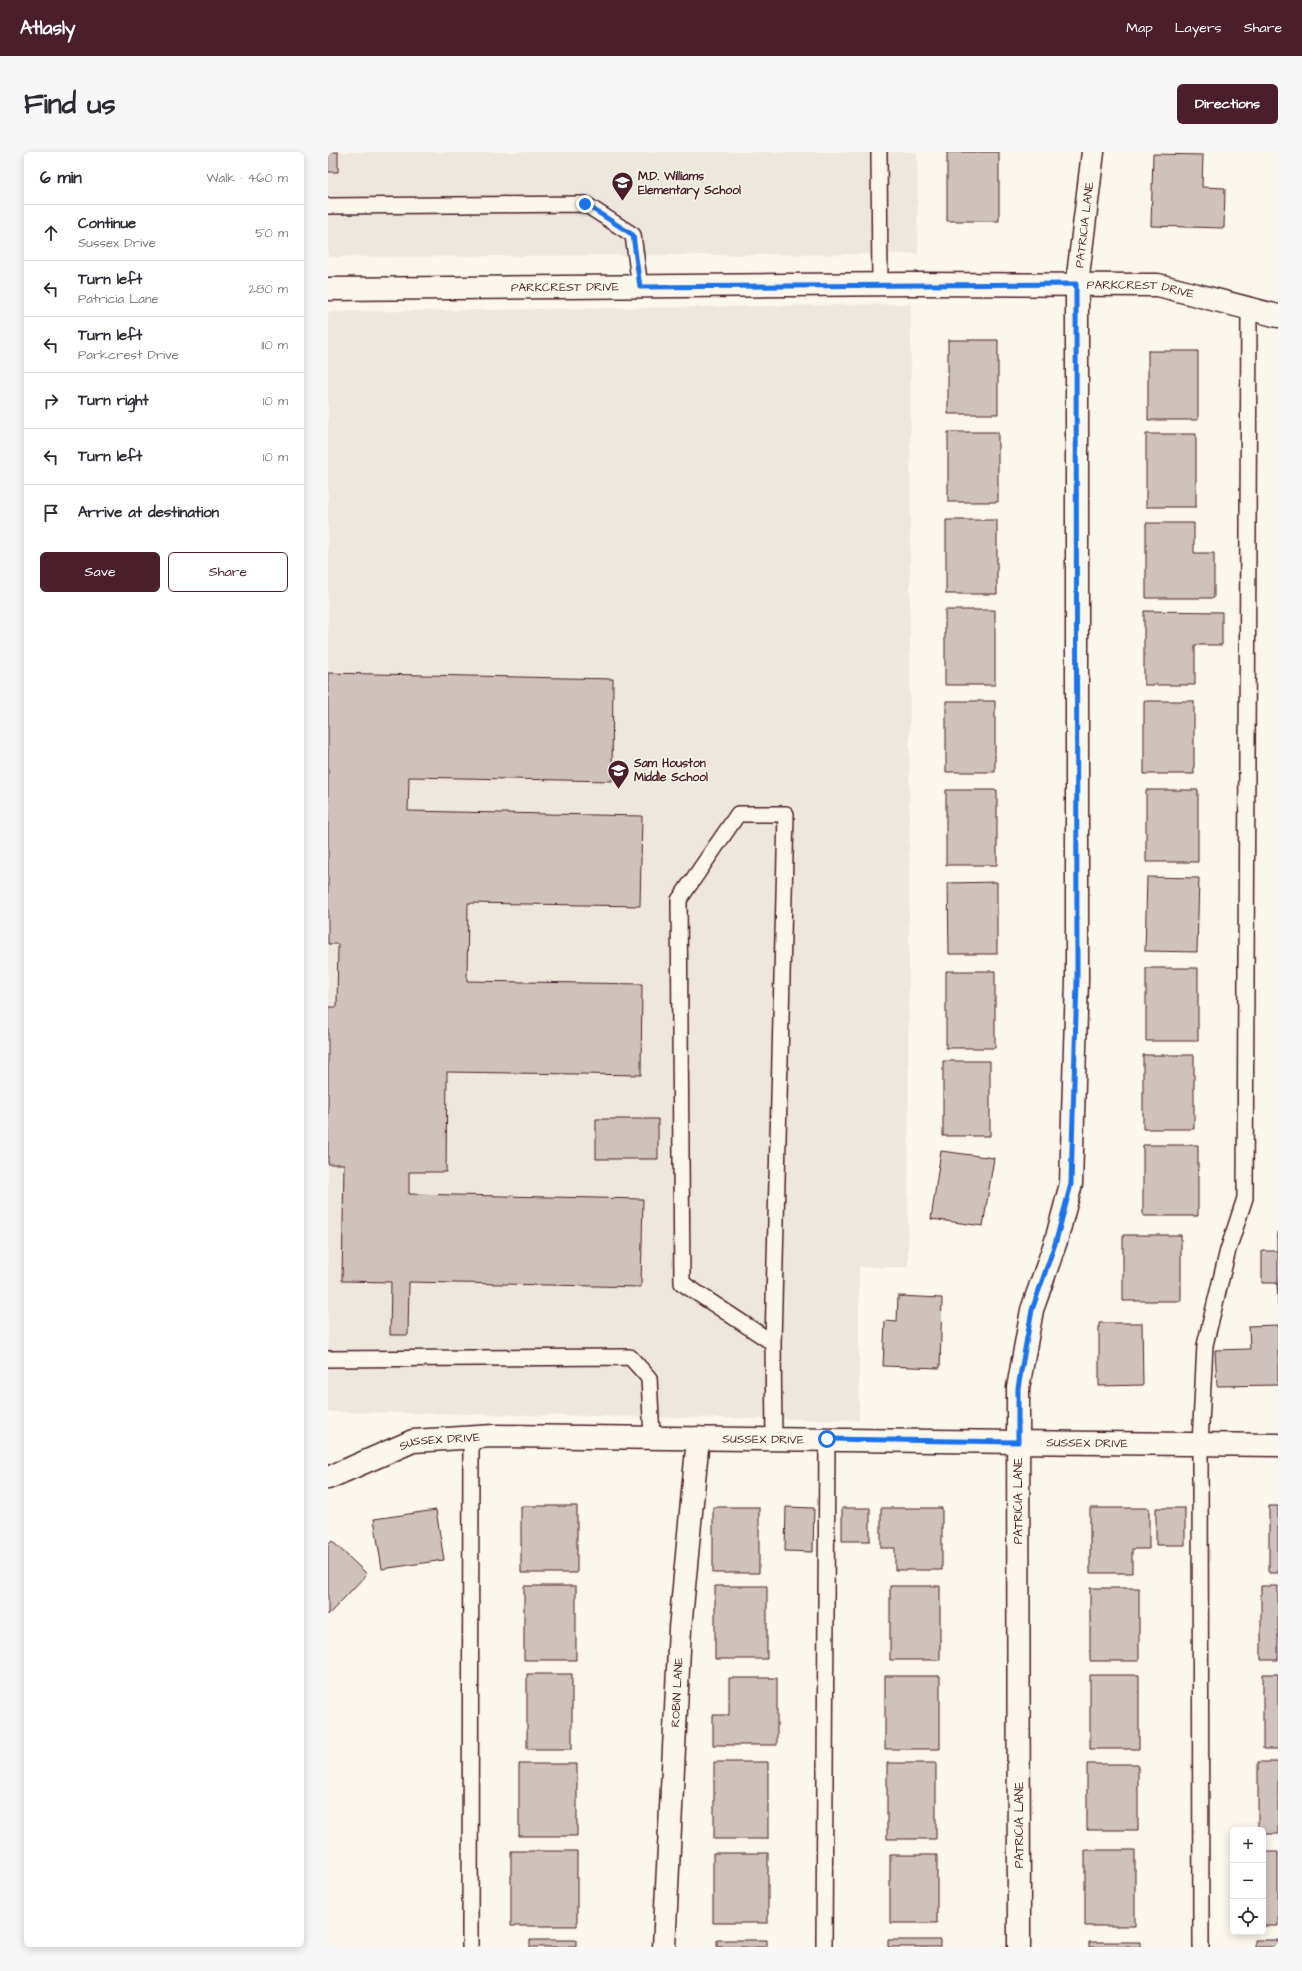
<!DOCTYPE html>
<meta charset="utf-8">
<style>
body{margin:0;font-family:"Architects Daughter",sans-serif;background:#f7f7f7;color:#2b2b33}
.controls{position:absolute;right:12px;bottom:12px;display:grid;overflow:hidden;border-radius:6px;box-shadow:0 2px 10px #0003}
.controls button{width:36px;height:36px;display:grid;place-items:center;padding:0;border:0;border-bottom:1px solid #e1e1e2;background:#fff;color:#2b2b33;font:20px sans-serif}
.stop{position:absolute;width:12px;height:12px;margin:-9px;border:3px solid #1a73e8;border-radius:50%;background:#fff}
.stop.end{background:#1a73e8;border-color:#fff;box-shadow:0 1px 4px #0008}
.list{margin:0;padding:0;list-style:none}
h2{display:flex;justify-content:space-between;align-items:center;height:52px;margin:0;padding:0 16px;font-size:17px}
h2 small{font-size:13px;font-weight:400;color:#7c7c81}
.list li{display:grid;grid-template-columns:26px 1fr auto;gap:12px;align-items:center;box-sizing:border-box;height:56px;padding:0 16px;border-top:1px solid #e1e1e2}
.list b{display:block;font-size:15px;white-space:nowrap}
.list p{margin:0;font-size:13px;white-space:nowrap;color:#7c7c81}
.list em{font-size:13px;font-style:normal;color:#7c7c81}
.actions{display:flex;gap:8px;padding:12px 16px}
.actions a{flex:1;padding:9px 0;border:1px solid #4a1f2b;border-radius:6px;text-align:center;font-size:14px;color:#4a1f2b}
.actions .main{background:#4a1f2b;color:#fff}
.icon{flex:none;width:22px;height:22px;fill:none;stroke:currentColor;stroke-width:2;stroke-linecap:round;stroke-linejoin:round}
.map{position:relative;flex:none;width:950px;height:1795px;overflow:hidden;border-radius:6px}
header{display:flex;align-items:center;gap:24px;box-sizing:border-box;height:56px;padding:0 20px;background:#4a1f2b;color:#fff}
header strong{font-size:19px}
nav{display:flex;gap:22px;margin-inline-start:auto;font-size:14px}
.intro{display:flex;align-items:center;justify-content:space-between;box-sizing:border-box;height:96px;padding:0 24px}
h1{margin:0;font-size:28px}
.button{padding:10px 18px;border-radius:6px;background:#4a1f2b;color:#fff;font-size:14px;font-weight:700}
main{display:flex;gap:24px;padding:0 24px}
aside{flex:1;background:#fff;border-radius:6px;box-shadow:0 2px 10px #0003}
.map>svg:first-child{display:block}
</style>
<header>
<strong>Atlasly</strong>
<nav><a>Map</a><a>Layers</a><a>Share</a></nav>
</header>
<div class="intro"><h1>Find us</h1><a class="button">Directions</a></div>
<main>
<aside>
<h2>6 min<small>Walk · 460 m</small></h2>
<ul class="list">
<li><svg class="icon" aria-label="ahead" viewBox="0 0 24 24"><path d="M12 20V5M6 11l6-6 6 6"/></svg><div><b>Continue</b><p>Sussex Drive</p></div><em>50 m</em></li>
<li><svg class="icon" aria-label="left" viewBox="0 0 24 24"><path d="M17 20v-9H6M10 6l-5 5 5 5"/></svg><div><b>Turn left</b><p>Patricia Lane</p></div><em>280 m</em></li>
<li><svg class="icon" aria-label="left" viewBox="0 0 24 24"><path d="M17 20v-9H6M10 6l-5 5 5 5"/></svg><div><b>Turn left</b><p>Parkcrest Drive</p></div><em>110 m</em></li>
<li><svg class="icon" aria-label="right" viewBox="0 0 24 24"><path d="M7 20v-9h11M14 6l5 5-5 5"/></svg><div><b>Turn right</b></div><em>10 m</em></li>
<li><svg class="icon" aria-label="left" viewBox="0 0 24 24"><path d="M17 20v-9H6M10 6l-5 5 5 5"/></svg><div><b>Turn left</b></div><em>10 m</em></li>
<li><svg class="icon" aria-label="arrive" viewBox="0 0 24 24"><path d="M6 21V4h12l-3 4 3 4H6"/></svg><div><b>Arrive at destination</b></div></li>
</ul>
<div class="actions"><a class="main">Save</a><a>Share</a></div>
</aside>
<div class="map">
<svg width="950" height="1795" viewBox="0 0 950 1795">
<rect width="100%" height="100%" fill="#fbf7ec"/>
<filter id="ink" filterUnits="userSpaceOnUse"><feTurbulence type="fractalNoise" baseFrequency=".025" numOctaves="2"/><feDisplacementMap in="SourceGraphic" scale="8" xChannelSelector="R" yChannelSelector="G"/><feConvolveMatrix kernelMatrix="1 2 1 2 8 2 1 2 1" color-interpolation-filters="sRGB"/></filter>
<g filter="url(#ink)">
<path fill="#eee7de" d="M0,0H589L590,102L0,105Z
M583,152L580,1115H531V1268L0,1260V160Z"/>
<path fill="#cfc2bc" stroke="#4a1f2b" d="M0,0H10V20H0Z
M619,0H671V69H619Z
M825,2L875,3L874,35L897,36L896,76L823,74Z
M620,188H670V262H620Z
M820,199H870V268H820Z
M620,280H670V350H620Z
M818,282H868V355H818Z
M618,368H669V442H618Z
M818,371H866V401H886V446H818Z
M617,458H667V533H617Z
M816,459L894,460V493H867V533H816Z
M0,521L285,527L284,629L81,625L80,659L314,664L312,754L140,751L139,829L314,832L313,923L119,920L118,1020H81V1042L315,1047L313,1135L81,1130L80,1183H62L63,1130L14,1129L16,1012H0V855H9L10,792H0Z
M618,549H667V620H618Z
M816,549H866V622H816Z
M618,638H669V713H618Z
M818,638H870V710H818Z
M819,725L871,726L869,800L817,799Z
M669,730V802H621L620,731Z
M818,816H870V889H818Z
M618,819H667V896H618Z
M815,903H866V977H815Z
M615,909H662V984H615Z
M268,967H330V1007H268Z
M815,993H870V1064H815Z
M613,999L666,1006L655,1074L603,1067Z
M949,1080H950V1154L949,1131H934V1099H949Z
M795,1083H853V1149H795Z
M570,1144L614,1146L612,1216L555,1214L557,1169L569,1170Z
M771,1171H814L815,1233L771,1234Z
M950,1173V1233L889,1234L887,1198L922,1197L921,1174Z
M193,1354H249V1421H193Z
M941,1354H950V1421H941Z
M385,1355H431V1421H385Z
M458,1355L486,1356L485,1400L457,1399Z
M514,1356H542V1389H514Z
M553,1356H614V1418H567V1396H553Z
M762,1356H821V1397H804V1421H762Z
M828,1356H857V1393H828Z
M108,1358L116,1408L54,1417L46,1367Z
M4,1389L39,1422L0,1463V1393Z
M196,1434H248V1508H196Z
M387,1434H439V1507H387Z
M562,1434H612V1508H562Z
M933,1434H950V1508H933Z
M762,1436H811V1509H762Z
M199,1522H244V1597H199Z
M935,1522H950V1597H935Z
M762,1523H811V1597H762Z
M557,1524H612V1597H557Z
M401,1526H449V1593H385V1563H401Z
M386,1610H440V1687H386Z
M930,1610H950V1682H935V1678H930Z
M559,1611H608V1687H559Z
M191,1612H249V1684H191Z
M759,1612H810V1678H759Z
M757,1698H807V1774H757Z
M183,1699H249V1774H183Z
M935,1700H950V1774H935Z
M385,1701H440V1771H385Z
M562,1703H609V1771H562Z
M202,1788H248V1795H202Z
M389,1788H439V1795H389Z
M560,1788H612V1795H560Z
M927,1788H950V1795H927Z
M761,1790H812V1795H761Z"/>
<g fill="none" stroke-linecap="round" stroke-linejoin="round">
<defs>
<path id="lane" d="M551,0L552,133
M0,54L257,52L305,83L312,135
M445,1191L354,1131L351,748L410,662H458L445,1191L446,1287
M0,1207L302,1205L321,1226L324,1285
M142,1795L143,1285
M496,1795L499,1287
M873,1795L872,1292L877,1193L900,1098L917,1046L921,156"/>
<g id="street">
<path id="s1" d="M0,137L582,132L830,133L950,164"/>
<path id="s2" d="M0,1326L85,1289L166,1284L950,1293"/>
<path id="s3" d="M336,1795L352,1477L370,1286"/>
</g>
<g id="secondary">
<path id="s4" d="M691,1795L690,1236L704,1158L728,1089L743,1032L749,828V132L765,0"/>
</g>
</defs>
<use href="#lane" stroke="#4a1f2b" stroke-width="18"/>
<use href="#street" stroke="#4a1f2b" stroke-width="25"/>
<use href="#secondary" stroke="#4a1f2b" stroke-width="25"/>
<use href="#lane" stroke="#fbf7ec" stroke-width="15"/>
<use href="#street" stroke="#fbf7ec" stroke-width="22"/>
<use href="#secondary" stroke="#fbf7ec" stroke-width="22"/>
</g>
</g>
<g fill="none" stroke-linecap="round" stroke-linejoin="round" filter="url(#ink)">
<path stroke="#1a73e8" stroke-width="5" d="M257,52L305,83L312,135L748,132L749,828L743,1032L728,1089L704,1158L690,1236V1290L499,1287"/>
</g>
<defs>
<symbol id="school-pin" viewBox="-11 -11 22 30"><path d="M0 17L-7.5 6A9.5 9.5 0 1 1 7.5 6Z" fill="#4a1f2b" stroke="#fbf7ec"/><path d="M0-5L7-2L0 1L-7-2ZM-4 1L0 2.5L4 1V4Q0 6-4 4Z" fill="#fff"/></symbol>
</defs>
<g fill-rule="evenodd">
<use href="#school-pin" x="282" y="18" width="25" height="34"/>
<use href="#school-pin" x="278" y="606" width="25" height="34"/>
</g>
<g text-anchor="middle" stroke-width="3" stroke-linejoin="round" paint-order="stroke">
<g font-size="12" font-weight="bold" fill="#4a1f2b" stroke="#fbf7ec" text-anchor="start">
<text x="310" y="28">M.D. Williams<tspan x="310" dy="14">Elementary School</tspan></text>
<text x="306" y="615">Sam Houston<tspan x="306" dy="14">Middle School</tspan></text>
</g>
<g font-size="12" fill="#4a1f2b" stroke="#fbf7ec">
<text dy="4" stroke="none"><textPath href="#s4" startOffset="1730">PATRICIA LANE</textPath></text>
<text dy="4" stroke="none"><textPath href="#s1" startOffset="237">PARKCREST DRIVE</textPath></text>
<text dy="4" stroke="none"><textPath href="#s1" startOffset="813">PARKCREST DRIVE</textPath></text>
<text dy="4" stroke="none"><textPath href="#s2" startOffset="443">SUSSEX DRIVE</textPath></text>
<text dy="4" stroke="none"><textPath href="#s2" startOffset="119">SUSSEX DRIVE</textPath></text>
<text dy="4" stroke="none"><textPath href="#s2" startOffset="767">SUSSEX DRIVE</textPath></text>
<text transform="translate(690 1349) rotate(-90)" y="4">PATRICIA LANE</text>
<text dy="4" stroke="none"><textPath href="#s3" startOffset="255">ROBIN LANE</textPath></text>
<text transform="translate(691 1673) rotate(-90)" y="4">PATRICIA LANE</text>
</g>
</g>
</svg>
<div class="controls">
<button>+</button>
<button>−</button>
<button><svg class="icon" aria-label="locate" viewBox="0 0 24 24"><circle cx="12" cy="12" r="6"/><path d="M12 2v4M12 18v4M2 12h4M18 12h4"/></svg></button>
</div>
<div class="stop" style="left:499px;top:1287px"></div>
<div class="stop end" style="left:257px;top:52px"></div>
</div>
</main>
